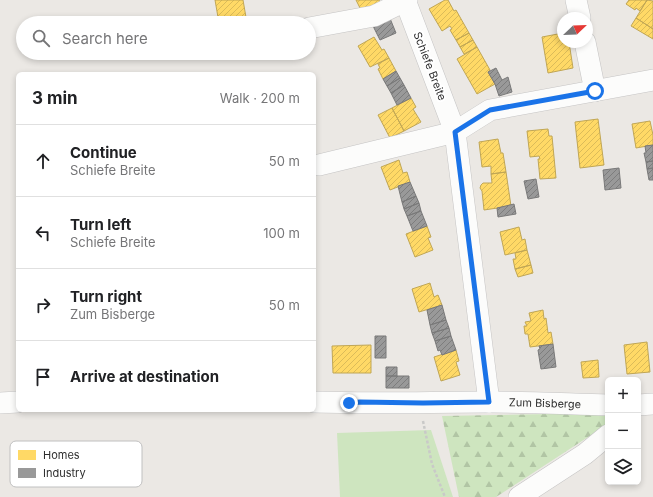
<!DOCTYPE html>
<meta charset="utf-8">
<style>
body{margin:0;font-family:Inter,sans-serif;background:#f2f2f2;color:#202124}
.controls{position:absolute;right:12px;bottom:12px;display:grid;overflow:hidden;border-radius:6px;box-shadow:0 2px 6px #0003}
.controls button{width:36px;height:36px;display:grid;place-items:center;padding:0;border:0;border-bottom:1px solid #e0e0e0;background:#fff;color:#202124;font:20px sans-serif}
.compass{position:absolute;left:557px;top:12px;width:36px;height:36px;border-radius:50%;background:#fff;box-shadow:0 2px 6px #0003;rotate:67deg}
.stop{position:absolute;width:12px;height:12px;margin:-9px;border:3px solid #1a73e8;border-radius:50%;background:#fff}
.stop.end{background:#1a73e8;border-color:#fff;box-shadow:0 1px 4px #0008}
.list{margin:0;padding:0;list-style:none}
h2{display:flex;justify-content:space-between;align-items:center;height:52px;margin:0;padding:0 16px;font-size:17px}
h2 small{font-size:13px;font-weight:400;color:#757577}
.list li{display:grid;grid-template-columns:26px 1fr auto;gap:12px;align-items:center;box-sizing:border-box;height:72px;padding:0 16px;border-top:1px solid #e0e0e0}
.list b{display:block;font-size:15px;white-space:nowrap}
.list p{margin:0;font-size:13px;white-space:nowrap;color:#757577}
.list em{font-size:13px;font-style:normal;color:#757577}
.icon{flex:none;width:22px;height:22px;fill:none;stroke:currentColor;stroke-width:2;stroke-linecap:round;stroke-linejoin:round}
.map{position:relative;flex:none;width:653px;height:497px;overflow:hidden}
.search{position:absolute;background:#fff;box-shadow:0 2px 6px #0003;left:16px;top:16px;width:300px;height:44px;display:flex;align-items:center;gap:10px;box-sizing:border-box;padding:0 14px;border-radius:22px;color:#757577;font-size:15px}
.panel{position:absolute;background:#fff;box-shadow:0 2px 6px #0003;left:16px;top:72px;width:300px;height:340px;border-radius:6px}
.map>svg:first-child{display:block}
</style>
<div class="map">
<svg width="653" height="497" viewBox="0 0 653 497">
<defs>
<pattern id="forest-firs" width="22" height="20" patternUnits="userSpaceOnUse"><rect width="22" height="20" fill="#cee5bf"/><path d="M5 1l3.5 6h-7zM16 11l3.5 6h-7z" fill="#b1c5a4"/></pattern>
<pattern id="homes-hatch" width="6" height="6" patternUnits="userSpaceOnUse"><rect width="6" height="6" fill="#ffd966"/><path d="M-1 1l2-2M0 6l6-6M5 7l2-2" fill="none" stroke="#dbbb59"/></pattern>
<pattern id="industry-hatch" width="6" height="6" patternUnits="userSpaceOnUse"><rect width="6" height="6" fill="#999"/><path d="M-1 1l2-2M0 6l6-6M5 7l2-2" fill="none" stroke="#7d7d7d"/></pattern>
</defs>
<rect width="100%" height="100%" fill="#ebe8e4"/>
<path fill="#cee5bf" d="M431,430L453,497H340L337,433Z"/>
<path fill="url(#forest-firs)" d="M608,413V424L496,497H459L442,416Z"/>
<path fill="url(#homes-hatch)" stroke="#c0a655" d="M215,0H243L247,23H219Z
M356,0H379L380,2L362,12Z
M445,0H448L454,11L456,10L469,33L456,40L450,30L452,29L450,26L442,31L429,9Z
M629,0H647L640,11L636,8L635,10L626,4Z
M647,0L653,1V29L636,18Z
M636,18L653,29V39L631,26Z
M469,33L473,40L460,47L456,40Z
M563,33V42H569L573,68L548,73L542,37Z
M374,37L382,50L384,49L389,58L370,67L358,46Z
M473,40L477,47L464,54L460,47Z
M477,47L490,70L488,72L495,84L477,94L457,59Z
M389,58L396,71L383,79L378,69L380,68L378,64Z
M411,98L416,107L413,109L421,122L404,131L392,108Z
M392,108L404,131L390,138L378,115Z
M598,119L604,165L580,168L575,122Z
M650,121L653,135V145L636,148L632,124Z
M548,129L549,136H552L556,178L540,179L538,159H540L539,156L530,157L527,131Z
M498,139L501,153H503L506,172L491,174V166L482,167L479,142Z
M399,160L403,173L407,172L410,182L390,190L381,167Z
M506,172L511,206L484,210L482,191L480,188L481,185L483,183H492L491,174Z
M427,226L431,237L428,238L433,250L415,257L406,234Z
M519,227L522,240L525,239L527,250L505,255L500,232Z
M527,250L531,265L515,269L513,259H516L515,253Z
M531,265L533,273L518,277L515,269Z
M430,283L434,297L438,295L442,305L419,312L412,289Z
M543,310L544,319L546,318L548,333L551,332L553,344L530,347L528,334H525L524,326H527L525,322L531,321L529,313Z
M647,342L650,372L627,374L624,345Z
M371,345V373H333L332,346Z
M456,350L459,361L456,362L460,375L441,381L434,357Z
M598,360L599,377L583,378L581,362Z"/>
<path fill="url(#industry-hatch)" stroke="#797979" d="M389,16L396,33L380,40L372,24Z
M496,68L502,80L508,77L512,92L499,96L495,84L488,72Z
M396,71L400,78L387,86L383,79Z
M400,78L404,85L391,93L387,86Z
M404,85L411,98L397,105L391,93Z
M653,145V161L646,162L644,153H646L645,146Z
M653,161V168L647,169L646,162Z
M619,168L621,188L605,190L603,170Z
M653,168V180H649L647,169Z
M536,179L539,197L528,199L524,181Z
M410,182L416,196L402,202L398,186Z
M416,196L419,203L404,209L402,202Z
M419,203L421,211L407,216L404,209Z
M514,204L516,214L498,217L497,208Z
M421,211L427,226L413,231L407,216Z
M442,305L446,320L430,325L427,310Z
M446,320L449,328L432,333L430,325Z
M449,328L451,336L435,341L432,333Z
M375,336H386V358H375Z
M451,336L456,350L442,355L440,350L438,351L435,341Z
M553,344L556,367L541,369L538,350L540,349L539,346Z
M386,367H397V376H386Z
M386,376H409V388H386Z"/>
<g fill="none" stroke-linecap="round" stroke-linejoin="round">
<defs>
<g id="minor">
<path d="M576,0L580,18"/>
<path d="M309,28L374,16L407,0"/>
<path d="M585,42L595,91"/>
<path d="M319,165L455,132L405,0"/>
<path id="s1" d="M314,402C373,404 431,402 490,402C529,402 569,404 608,405"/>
<path d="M489,402L455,132L490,110L653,80"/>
<path d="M0,403L18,402"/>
<path d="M638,405L653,404"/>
<path d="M519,497L585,454L608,435"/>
</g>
</defs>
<use href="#minor" stroke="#c5c4c4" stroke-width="22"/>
<path stroke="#c9c9c8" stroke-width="2.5" stroke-dasharray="3 2" stroke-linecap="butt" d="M423,421L432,464L445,497"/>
<use href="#minor" stroke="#fcfcfb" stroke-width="21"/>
</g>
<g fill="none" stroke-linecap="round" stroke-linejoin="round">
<path stroke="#1a73e8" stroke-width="5" d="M349,403L360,402L423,403L489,402L455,132L490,110L595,91"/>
</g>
<g text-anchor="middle" stroke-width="4" stroke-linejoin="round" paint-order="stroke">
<g font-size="11" fill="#2e2e2e" stroke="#fff">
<text transform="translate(430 66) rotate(69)" y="4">Schiefe Breite</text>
<text dy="4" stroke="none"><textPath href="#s1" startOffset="231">Zum Bisberge</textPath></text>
</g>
</g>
<rect x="10" y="441" width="132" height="46" rx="6" fill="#fff" stroke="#c0c0c0" stroke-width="1"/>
<rect x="18" y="450" width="18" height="10" fill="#ffd966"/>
<rect x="18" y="468" width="18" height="10" fill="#999"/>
<g font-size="11" fill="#2e2e2e">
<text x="43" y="459">Homes</text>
<text x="43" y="477">Industry</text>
</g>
</svg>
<div class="controls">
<button>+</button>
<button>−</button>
<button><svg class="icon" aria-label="layers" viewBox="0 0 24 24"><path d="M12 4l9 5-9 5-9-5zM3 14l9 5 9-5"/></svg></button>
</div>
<svg class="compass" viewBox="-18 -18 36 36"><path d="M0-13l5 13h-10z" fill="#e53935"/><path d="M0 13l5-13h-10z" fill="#757577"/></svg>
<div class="stop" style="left:595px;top:91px"></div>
<div class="stop end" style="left:349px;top:403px"></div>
<div class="search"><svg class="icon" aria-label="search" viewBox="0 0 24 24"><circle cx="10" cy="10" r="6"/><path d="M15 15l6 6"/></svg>Search here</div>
<section class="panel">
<h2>3 min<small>Walk · 200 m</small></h2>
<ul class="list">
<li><svg class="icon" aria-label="ahead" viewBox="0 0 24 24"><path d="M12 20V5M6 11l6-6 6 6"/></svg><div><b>Continue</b><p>Schiefe Breite</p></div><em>50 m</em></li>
<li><svg class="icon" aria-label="left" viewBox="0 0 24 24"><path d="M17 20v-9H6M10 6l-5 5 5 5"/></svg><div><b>Turn left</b><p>Schiefe Breite</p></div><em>100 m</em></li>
<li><svg class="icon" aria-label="right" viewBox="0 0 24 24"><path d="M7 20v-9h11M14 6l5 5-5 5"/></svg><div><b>Turn right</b><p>Zum Bisberge</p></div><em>50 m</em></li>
<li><svg class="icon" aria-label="arrive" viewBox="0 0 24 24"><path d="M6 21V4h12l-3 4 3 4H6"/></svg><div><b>Arrive at destination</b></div></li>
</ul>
</section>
</div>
